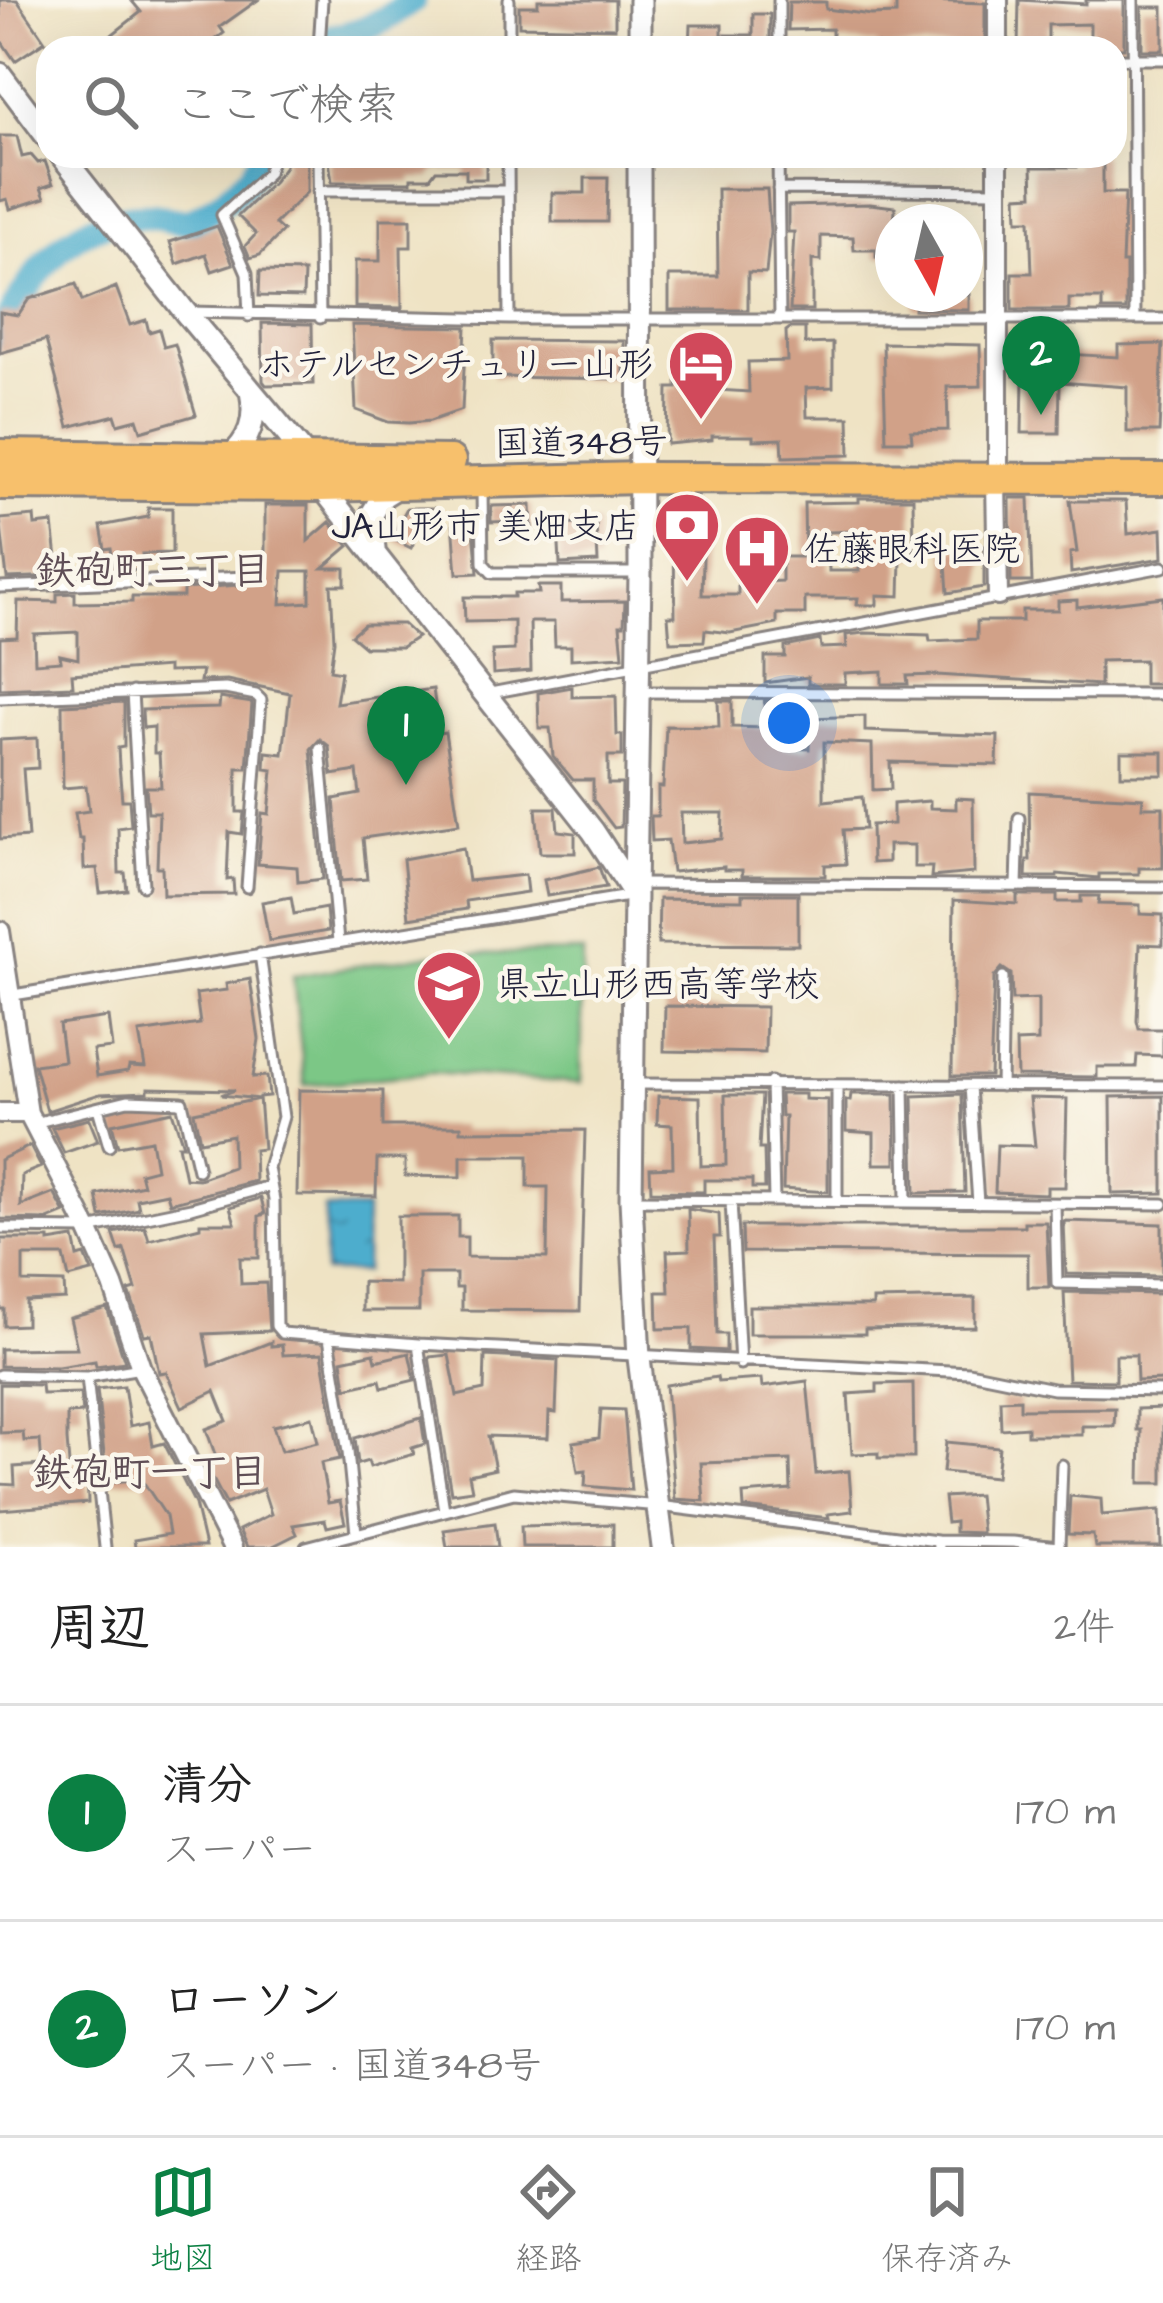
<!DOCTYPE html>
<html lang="ja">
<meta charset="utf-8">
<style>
body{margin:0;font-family:"Architects Daughter","Klee One",sans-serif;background:#f6f6f6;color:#222}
.compass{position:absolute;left:875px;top:204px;width:108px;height:108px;border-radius:50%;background:#fff;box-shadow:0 12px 48px #0002;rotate:172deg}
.you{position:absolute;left:789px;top:723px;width:42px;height:42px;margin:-30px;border:9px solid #fff;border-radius:50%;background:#1a73e8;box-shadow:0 0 0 18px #1a73e833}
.badge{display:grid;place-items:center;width:78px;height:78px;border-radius:50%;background:#0b8043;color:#fff;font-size:39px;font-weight:700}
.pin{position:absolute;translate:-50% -99px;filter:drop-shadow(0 3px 6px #0008)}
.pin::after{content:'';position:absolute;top:63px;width:42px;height:36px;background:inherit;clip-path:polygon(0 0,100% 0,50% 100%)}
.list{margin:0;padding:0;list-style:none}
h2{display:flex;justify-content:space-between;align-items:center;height:156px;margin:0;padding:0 48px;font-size:51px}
h2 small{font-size:39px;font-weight:400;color:#767676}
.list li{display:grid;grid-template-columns:78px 1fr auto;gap:36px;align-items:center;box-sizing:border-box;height:216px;padding:0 48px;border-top:3px solid #e0e0e0}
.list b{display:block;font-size:45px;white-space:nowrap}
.list p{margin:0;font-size:39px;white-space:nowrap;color:#767676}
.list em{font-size:39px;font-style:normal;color:#767676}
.icon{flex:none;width:66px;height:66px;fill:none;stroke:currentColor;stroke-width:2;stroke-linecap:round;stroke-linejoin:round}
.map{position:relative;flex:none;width:1163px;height:1547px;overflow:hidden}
.search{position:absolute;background:#fff;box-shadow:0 12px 48px #0002;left:36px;right:36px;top:36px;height:132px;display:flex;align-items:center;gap:30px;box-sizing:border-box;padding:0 42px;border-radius:36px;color:#767676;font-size:45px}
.sheet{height:588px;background:#fff}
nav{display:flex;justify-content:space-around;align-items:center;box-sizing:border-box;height:168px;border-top:3px solid #e0e0e0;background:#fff;font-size:33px;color:#767676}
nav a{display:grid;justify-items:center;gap:6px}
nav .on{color:#0b8043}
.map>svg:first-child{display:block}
</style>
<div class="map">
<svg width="1163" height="1547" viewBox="0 0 1163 1547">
<defs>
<pattern id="water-ripples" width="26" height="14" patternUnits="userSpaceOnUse" patternTransform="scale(3)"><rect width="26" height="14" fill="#4eadcd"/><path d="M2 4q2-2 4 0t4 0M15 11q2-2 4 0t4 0" fill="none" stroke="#408ca8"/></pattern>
</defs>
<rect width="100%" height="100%" fill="#fbf7ec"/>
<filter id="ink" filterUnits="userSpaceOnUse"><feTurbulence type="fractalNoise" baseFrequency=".00833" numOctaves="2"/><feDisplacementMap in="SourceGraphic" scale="24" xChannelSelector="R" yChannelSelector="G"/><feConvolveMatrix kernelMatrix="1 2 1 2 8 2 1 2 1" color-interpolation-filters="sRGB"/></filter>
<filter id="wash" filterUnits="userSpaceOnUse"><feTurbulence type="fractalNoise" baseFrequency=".004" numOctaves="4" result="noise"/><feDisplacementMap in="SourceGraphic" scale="48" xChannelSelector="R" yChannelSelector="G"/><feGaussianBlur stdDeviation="2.7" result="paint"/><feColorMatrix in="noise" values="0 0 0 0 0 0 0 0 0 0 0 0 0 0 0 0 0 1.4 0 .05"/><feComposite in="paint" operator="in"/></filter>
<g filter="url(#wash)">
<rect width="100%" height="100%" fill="#efe3c4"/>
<path fill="#7bc786" stroke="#4e7460" stroke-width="3" d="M583,952L581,1083L432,1073L305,1085L293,976L427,955Z"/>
<path fill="url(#water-ripples)" stroke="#386884" stroke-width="3" d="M325,1209H366L365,1272H324Z"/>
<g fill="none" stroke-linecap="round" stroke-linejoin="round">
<path stroke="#4eadcd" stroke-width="27" d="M332,37C364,33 388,19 413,0
M0,333C23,294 48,247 92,228C114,219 133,214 157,217C165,219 176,222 185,221C207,220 257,177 261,156"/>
</g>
<g id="blocks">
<path fill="#d1a188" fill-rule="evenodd" d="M0,0H17L45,41L15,61L0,39Z
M131,0H258L220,27L224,33L205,48H95L141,12Z
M538,0H615V28L519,26V6H538Z
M896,0L985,3V46L877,48V44L832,41V29L788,30L789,2H826V9L871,15L896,14Z
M1019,0L1086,4V0H1124V48H1090V24L1048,25V48H1018Z
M1142,7H1163V50H1142Z
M753,14H770V48H690L691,25H722V35H753Z
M0,136H17L22,157L31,155L38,163L45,161L53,184L41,188L45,198L10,209L7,199L0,201Z
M285,156H307V192L275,224L283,231L260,255L250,258L245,246L256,234L238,216L274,181L285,166Z
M358,156H486V179H466V170H436L430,178H411V182H332L329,161Z
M1077,156H1103V193H1125L1122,263H1126V310H1102V299H1069V310H1012V273H1032L1030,220H1018L1017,196L1033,195L1032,167H1076Z
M585,178H608L607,222H552V193H585Z
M717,189H767L770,232L766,273L748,272V310H669V276H718Z
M870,204L895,207L893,257H876V250H854L853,237L821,236V261L812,260V310H790L794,232H788V206Z
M380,219H411V247H401L402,308L355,307V261H380Z
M217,226L233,264L212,271L206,254L177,264L170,242Z
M260,271L304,272L303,297L259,296Z
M76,284L82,301L116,287L130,325L146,320L149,332L159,329L164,347L175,344L196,415L141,431L137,419L118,424L115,415L69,427L46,340L0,353V312L18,315L29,299Z
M914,294H969V310L914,309Z
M262,323L312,324L313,384L266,385L263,381Z
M352,325L466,327L462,410L430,421L409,423L388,422L356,410Z
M790,328H805V344L833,343V387L806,388L807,417H849L850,455L783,457L782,439L753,440V436H712V440L667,444L668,388H677V351H701V389L749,392L748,362L787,361L786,331Z
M493,340L624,341V379L493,377Z
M883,343L980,345L981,386L947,387L948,430L911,431L912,441H886Z
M1163,344L1159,432H1127V387L1060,382L1059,433H1022L1023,376H1014V351L1118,357V345Z
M859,498H913L914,558H901L900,596L877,595V605H857L858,598H805V614H777V624L730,633L705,630L704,641L670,642L668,616H675L674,541H665V523L704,522L702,595H738V583L782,581V557H805L804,503L859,502ZM859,531V571H829L828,532Z
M1010,498H1029L1032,582H1011Z
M1070,501H1126L1128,534L1162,529L1163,558L1071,573L1070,553L1077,552Z
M265,505H308V541L330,522L349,546L323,568H345V585H331L334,641L330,670L341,672L336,703L433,689L439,733L445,732L459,824L363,838L367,879L341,881L334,799L360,794L357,771L332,775L329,746L320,739L311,749L323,879L298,882L297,867L258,864L262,813L269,814L273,770L265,769L266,752L283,754L290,693L227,680L200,681L202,671L168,672V667L72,674L73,686L0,689V638L17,637L18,601L57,602V594L75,593V603L132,602V597H183V589L265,583ZM283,571H310V602L281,604ZM78,632V659L60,655L61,661L35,663L34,634Z
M531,505L532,534L512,535V521L491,522V506Z
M148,508H172V553L142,554L144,569L115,573L111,548L105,549L101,526L148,517Z
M407,508H432L411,548L391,538Z
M34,516L35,525L53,523L59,576L7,578L0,519Z
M473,520L478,573L457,574L453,521Z
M596,523L598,562L560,564L558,525Z
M984,546V587L948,593L945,549Z
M538,586H561V602L625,601L624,625H620L623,656L571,659V646H555L554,622H530L531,671L493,674L492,651L514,650V621L465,622L464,597H514V593H539Z
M1163,597L1162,684H1144V660L1100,661V685L937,675L907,676L908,684H882V671L845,673V684H808V677L765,683V657H785V647L820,640L821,648L847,647L846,635L865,633L929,635L930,641L977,639V621H1022V610H1058V601L1077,600V607Z
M364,624H403L417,637L402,647H365L351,635Z
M572,687V697L616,696L617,735H622V756H608V784H622L621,827L614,828L593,800V780H573L553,756L550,728H539L538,693Z
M220,698L252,703L247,768H237V812H244L242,834L229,832L227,880L233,879L234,894L163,895L162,867H157L159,812H148L146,787H161L159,753H154V727L143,728L142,710L219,708Z
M718,701H732V727L765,728L764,701L780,702L784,748L809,749L810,718L865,716V731L998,736L997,765L890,762L891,789L873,790L872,744L824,742V801L862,797L865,829L843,830L846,864L825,865V876H742V870H724V867L672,872L668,840L652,841L651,816H658V787H663L666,726L719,727ZM681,813H723L722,839L682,843Z
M124,702V747L118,748L119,766L122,800H129L131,826L118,828L119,873H125L127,890L100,893L97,868L84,869L83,839H79L75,813L89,811L86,786L63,788L62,705Z
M37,738L38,768L23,769L28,837L0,839V740Z
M1121,752H1163V775H1121Z
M1029,792L1143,798L1142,807H1163V868H1139V874H1099V878L1058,874L1057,877H1026L1027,860H1030Z
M956,798L973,799L974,873L931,877L932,867H914V845H888V862L872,863L871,825L893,824V804L930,801V808L956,809Z
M536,808H556L558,831L575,833V853H540Z
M463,848L468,881L525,875L527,892L466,901L467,909L409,918L403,859Z
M599,867L606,887L547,896L544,880Z
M742,894H798V945L658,944L659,899L742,900Z
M1017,895H1057V902H1081V896H1099L1098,904L1140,905V914L1163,915V945L1140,944L1137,1021L1139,1029H1163V1056L1137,1055L1136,1067H1097V1077L1017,1076L1016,1042L1038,1041V999L1012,1000L1011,974L1002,968L994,977L990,1076H952L954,900L1017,904Z
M291,897L294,914L326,908L328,931L269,941L262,902Z
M250,979L259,1039L253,1077L267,1076L269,1096L259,1097L263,1149L254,1150L255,1181L170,1203L167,1193L137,1199L139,1209L101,1217L97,1195L143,1185L140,1173L156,1169L151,1140L118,1146L112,1124L172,1111L183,1145H178L185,1178L199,1179L233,1167L232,1135L200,1141L194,1112L259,1099L221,1095L235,1090L148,1088V1092L100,1094L47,1111L34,1065L64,1061L59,1024L108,1017L112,1048L93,1050L97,1076L128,1071L129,1066L145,1067L139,1033L200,1024L196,994L227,990L226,984Z
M665,1006L766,1007L765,1053L664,1051Z
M299,1090L383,1091V1126H461V1131L585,1130L580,1311L462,1310V1288H456V1274H419V1311H362V1282L398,1283V1216H458V1237H467V1257L547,1258L548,1187H528V1156H461V1177L405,1176V1159H377L376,1196L297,1195Z
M780,1094H805V1099L828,1100V1192L783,1189L785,1116H781Z
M851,1094H895L896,1164H874V1133L846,1131V1100L850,1101Z
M962,1094L965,1192L915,1193L913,1096Z
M725,1095H762L759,1149H764L765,1188H752V1180H704V1192L651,1191L650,1168L673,1167L672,1125L657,1124L658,1096L700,1097L701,1166L726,1165Z
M1163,1096V1193L1112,1194L1111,1097Z
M1030,1098L1067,1099L1065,1187H1047V1194L995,1192L997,1145L1035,1146Z
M89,1119L98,1141L64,1153L52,1128Z
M30,1146L41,1167L22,1175L21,1206L54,1193L65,1213L48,1220L0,1219V1160Z
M261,1198L265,1214L259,1216V1258H240L241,1284L266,1283L269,1331L204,1334L210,1366L271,1342V1346L282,1345L283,1355L322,1353L340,1459L321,1463L328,1503L340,1501L345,1523L327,1527L325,1520L293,1525L297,1534L271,1547H247L239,1530L271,1514L263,1489L226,1504L204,1462L216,1457L206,1429L227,1421L215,1391L182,1407L166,1372L159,1373L151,1334L144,1335L129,1291L136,1289L124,1249L119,1251L113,1233L145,1227L149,1240L200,1227V1223H235L230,1207ZM312,1417L318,1442L281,1451L273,1426Z
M688,1209L719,1214L720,1237H714L717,1334H726V1351L691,1349V1328L658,1329L657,1292H669L667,1251L689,1250Z
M1064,1221L1162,1224V1276L1066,1274Z
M1024,1222H1046L1049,1287H1028V1254L743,1252L742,1226H1024Z
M74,1238L78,1257L85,1255L92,1272L69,1278L64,1256H23V1282L64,1283L65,1299L26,1301V1325L4,1326V1309H0L1,1239H49V1242Z
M1064,1292L1161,1294L1163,1380L1137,1381L1136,1355H1116V1381L1068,1380Z
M975,1298V1327L865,1329V1334H749V1306H873V1300Z
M107,1308L125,1362L96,1366L95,1361L58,1367L0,1366V1349L77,1348L70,1318Z
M374,1353L376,1361L409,1353L415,1380L382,1388L380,1380L346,1388L342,1360Z
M449,1355L457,1396L484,1390L485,1356L558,1360L556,1413L549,1412L548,1438L488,1436L495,1469L469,1475L472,1490L451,1493L429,1357Z
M717,1377L718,1382L761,1379L762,1387L807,1381L816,1474L849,1471L852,1511L828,1514L829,1518L744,1508L743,1494L791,1490L790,1460L701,1463L704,1501L675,1499L666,1385Z
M913,1383L914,1458H878V1453L852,1454L848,1394L877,1392V1384Z
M0,1384L41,1385L42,1394L80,1393L82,1413L67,1414V1440L69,1465L87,1463L88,1503L0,1510V1484L15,1485L14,1467L42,1465L40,1440L24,1441L23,1432L0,1433Z
M124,1386L130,1426L149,1422L153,1446L164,1443L195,1504L205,1547H135L134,1540L169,1534L166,1516L142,1480L107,1482L97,1389Z
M1020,1399V1409L1115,1408L1114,1426H1082V1435H1027V1427L1001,1429L1000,1400Z
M1163,1408V1483H1140L1141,1430H1137V1409Z
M601,1409L624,1410L631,1490L585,1486L586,1471L578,1472L573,1442L599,1438Z
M421,1418L425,1444L412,1448L414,1454L370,1467L368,1461L358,1464L355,1438Z
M946,1442L999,1447L996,1477L943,1472Z
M978,1495L982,1533L955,1532V1522L947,1523L944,1497Z
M1070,1496L1101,1499L1102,1515L1160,1510L1161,1547H1095L1093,1535L1068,1534Z
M495,1523L498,1547H447L444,1530Z
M613,1524V1547H522L521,1526Z"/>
</g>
</g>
<g filter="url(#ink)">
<use href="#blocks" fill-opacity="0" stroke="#888280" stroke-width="3"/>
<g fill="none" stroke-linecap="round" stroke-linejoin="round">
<defs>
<path id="service" d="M509,0V48
M779,0V48
M1133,0L1135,319
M319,48L322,0
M1115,59H1163
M318,156L320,318
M508,156L509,319
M778,156L780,319
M778,189L998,191
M318,191H508
M190,312L509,319H1163
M249,316L247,273L222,215L268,173L272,156
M482,490L483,563L492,573H640
M0,587L248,577
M132,692L143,885
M640,692L1163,694
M485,694L1163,567
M0,698L225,689L256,695L261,700L247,887
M320,748L338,942
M635,884L1163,887
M1017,886L1019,818
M260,954L283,1117L268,1168L274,1200L276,1326L282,1333L418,1344L444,1510
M7,996L635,895
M771,1082L774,1200
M634,1084L1163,1086
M837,1085V1201
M904,1085L906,1202
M970,1086L978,1203
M1001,1086L1003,977
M98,1108L109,1146
M34,1123L128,1100L182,1102L198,1170
M634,1200L1163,1204
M731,1201L740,1364
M1055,1204L1057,1283L1163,1285
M0,1228L88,1229L191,1208L270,1186
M329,1338L348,1452L356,1533
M418,1344L969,1372L1053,1389L1163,1391
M0,1375L87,1377L141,1368
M87,1377L105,1547
M937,1541L1013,1542L1058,1547
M306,1547L514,1493L659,1506L937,1541L938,1547
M1059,1547L1062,1465"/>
<path id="minor" d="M998,0V48
M998,465V156
M996,480L998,596
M0,931L28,1113L88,1229L113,1285L141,1368L232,1547
M0,1113H28"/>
<path id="tertiary" d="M640,48V0
M0,74L48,138
M62,156L185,312L310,461L321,486L593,831L635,895L631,1200L639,1358L663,1547
M228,459C250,440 257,420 251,391
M374,549L370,517L383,496L404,483
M635,893L640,573L639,156"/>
<path id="trunk" d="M0,455L450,461
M0,484L321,486L640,478L1163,479"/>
</defs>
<use href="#service" stroke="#888280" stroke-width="15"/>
<use href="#minor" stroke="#888280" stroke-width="24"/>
<use href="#tertiary" stroke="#888280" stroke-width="27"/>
<use href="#trunk" stroke="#888280" stroke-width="36"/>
<use href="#service" stroke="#fff" stroke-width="9"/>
<use href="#minor" stroke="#fff" stroke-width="18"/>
<use href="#tertiary" stroke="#fff" stroke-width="21"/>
<use href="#trunk" stroke="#f7c06c" stroke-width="30"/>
</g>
</g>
<defs>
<symbol id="hotel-pin" viewBox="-11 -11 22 30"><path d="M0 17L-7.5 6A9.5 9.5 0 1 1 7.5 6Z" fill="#d1495b" stroke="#fbf7ec"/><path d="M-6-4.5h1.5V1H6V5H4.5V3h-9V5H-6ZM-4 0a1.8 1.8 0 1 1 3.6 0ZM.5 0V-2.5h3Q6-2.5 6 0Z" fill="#fff"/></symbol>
<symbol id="bank-pin" viewBox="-11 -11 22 30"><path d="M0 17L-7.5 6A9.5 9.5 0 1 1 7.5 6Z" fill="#d1495b" stroke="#fbf7ec"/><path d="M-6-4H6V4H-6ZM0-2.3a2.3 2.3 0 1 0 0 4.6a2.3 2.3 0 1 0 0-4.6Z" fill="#fff"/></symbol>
<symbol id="hospital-pin" viewBox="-11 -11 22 30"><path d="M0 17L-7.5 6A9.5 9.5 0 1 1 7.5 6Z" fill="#d1495b" stroke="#fbf7ec"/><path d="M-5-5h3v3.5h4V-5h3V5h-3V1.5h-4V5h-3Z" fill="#fff"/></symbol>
<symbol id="school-pin" viewBox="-11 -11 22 30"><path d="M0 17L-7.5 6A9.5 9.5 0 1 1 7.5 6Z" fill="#d1495b" stroke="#fbf7ec"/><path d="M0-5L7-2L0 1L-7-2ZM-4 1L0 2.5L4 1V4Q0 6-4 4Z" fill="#fff"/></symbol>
</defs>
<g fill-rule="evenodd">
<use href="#hotel-pin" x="663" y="325" width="76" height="104"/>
<use href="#bank-pin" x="649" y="487" width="76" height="104"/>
<use href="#hospital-pin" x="719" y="510" width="76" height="104"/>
<use href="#school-pin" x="411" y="945" width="76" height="104"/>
</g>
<g text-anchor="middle" stroke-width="9" stroke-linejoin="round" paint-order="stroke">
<g font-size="36" fill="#22223b" stroke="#fbf7ec" text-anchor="end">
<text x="654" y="376">ホテルセンチュリー山形</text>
<text x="640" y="538">JA山形市 美畑支店</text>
<text x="804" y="561" text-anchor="start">佐藤眼科医院</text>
<text x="496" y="996" text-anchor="start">県立山形西高等学校</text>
</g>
<g font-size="36" fill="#22223b" stroke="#fbf7ec">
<text transform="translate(581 441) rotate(-1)" y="13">国道348号</text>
</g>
<g font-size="39" font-weight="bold" fill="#5f4e56" stroke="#fbf7ec">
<text x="153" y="583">鉄砲町三丁目</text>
<text x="150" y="1485">鉄砲町一丁目</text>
</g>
</g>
</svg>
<svg class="compass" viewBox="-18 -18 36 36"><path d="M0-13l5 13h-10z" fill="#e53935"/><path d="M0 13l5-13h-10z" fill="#767676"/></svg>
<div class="you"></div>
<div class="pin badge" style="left:406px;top:785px">1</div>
<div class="pin badge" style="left:1041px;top:415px">2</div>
<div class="search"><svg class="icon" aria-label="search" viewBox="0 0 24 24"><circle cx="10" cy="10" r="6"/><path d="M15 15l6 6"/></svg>ここで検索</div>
</div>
<section class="sheet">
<h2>周辺<small>2件</small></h2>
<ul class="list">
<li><span class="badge">1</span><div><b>清分</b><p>スーパー</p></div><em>170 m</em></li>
<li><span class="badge">2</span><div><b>ローソン</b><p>スーパー · 国道348号</p></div><em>170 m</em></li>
</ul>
</section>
<nav>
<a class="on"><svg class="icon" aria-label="map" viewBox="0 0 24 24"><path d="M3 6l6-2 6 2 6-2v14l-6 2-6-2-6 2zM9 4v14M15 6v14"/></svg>地図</a>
<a><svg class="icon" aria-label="directions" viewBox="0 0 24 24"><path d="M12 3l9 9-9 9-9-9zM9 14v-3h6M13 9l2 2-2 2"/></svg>経路</a>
<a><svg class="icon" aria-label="saved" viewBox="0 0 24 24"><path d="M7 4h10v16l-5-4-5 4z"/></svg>保存済み</a>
</nav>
